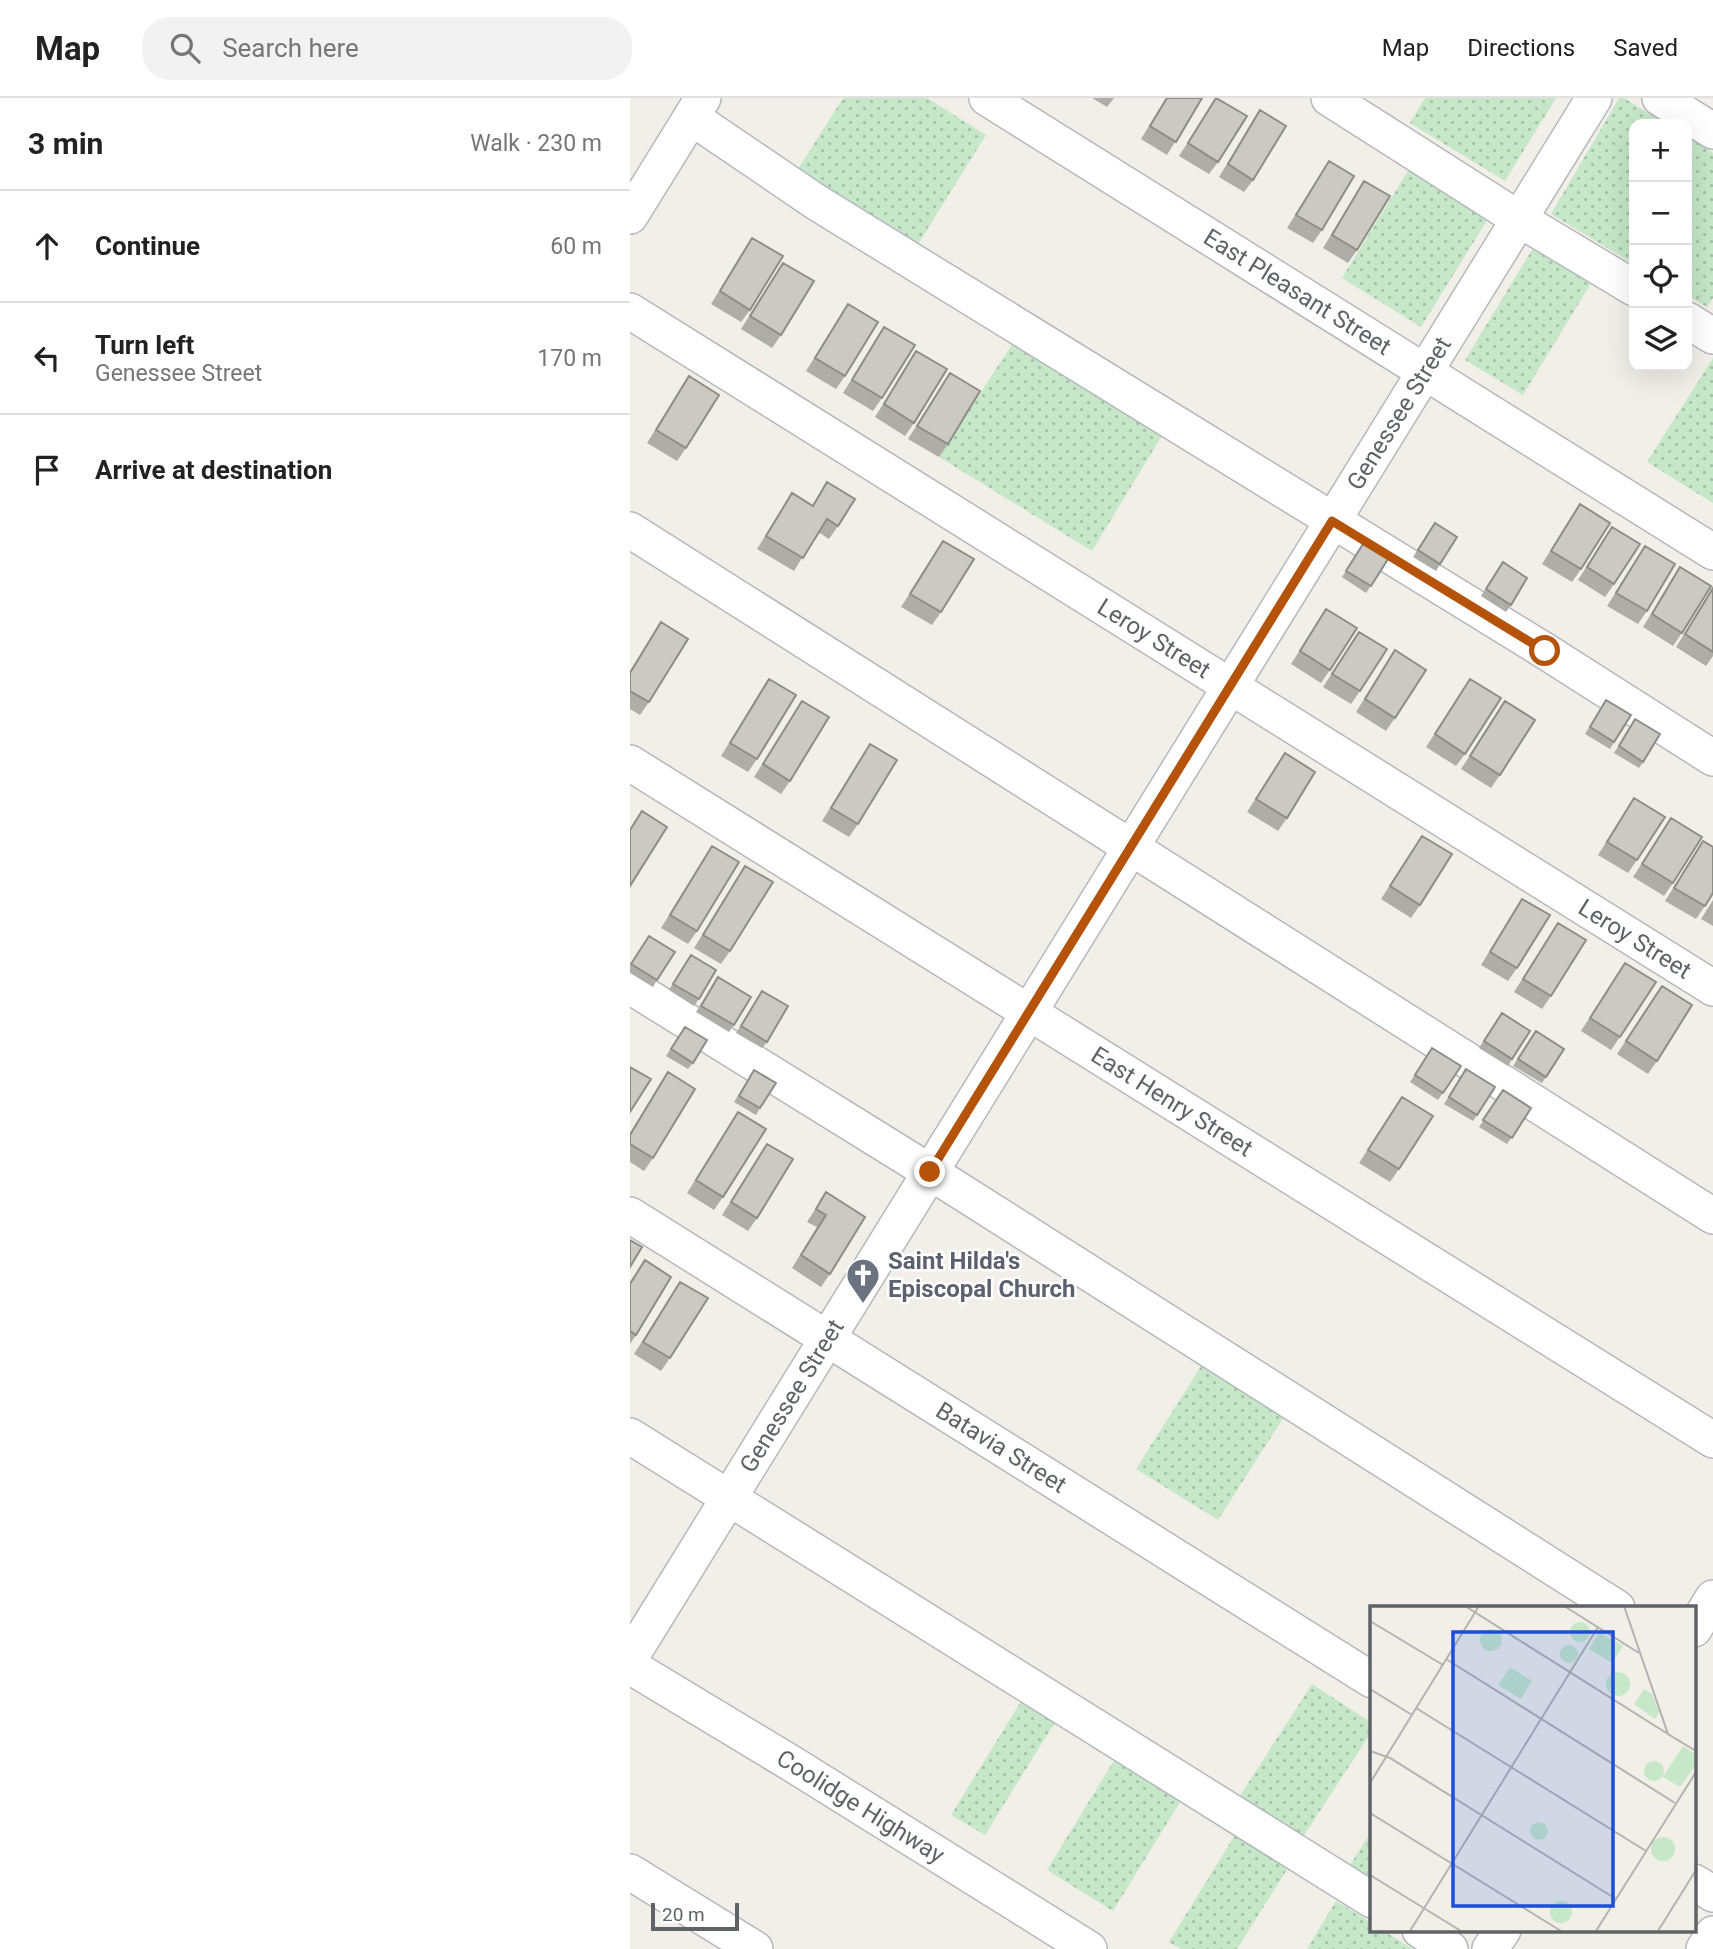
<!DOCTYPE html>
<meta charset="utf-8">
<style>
body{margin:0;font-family:Roboto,sans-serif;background:#f2f2f2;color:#222}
.controls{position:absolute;right:21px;top:21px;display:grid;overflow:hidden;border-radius:14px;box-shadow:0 7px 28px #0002}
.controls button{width:63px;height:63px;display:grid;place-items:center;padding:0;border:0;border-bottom:2px solid #e0e0e0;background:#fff;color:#222;font:35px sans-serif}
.scale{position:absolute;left:21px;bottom:18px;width:88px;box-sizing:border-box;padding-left:7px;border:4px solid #5f6368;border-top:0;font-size:19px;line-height:24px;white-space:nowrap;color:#5f6368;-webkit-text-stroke:5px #fff;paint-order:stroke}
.stop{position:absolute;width:21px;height:21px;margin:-16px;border:5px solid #b45309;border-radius:50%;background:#fff}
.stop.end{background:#b45309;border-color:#fff;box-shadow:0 2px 7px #0008}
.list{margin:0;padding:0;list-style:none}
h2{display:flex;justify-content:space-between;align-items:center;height:91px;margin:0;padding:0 28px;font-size:30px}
h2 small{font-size:23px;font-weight:400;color:#767676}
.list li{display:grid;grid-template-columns:46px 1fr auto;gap:21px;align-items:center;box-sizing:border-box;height:112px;padding:0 28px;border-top:2px solid #e0e0e0}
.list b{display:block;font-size:26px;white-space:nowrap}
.list p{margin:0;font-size:23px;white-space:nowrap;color:#767676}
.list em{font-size:23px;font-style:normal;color:#767676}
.icon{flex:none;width:38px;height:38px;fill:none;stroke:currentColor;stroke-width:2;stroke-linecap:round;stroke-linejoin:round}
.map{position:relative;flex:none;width:1083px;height:1851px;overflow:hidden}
header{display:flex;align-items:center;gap:42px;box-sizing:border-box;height:98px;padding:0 35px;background:#fff;border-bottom:2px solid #e0e0e0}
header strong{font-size:33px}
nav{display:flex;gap:38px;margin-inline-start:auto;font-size:24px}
.search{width:490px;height:63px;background:#f2f2f2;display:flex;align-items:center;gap:18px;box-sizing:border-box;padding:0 24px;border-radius:28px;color:#767676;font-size:26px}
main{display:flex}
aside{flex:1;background:#fff}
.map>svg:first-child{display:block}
</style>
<header>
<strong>Map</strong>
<div class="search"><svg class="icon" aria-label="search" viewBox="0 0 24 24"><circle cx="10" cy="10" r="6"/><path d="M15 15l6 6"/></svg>Search here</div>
<nav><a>Map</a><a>Directions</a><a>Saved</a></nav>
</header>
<main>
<aside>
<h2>3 min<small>Walk · 230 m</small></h2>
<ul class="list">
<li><svg class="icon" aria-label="ahead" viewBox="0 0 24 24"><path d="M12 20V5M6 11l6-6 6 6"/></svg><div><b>Continue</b></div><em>60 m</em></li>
<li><svg class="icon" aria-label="left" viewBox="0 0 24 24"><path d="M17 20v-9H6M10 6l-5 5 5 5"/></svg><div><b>Turn left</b><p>Genessee Street</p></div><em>170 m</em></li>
<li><svg class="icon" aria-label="arrive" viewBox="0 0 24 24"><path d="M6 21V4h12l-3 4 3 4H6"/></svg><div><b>Arrive at destination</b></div></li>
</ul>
</aside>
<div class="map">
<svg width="1083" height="1851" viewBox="0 0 1083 1851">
<defs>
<pattern id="grass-dots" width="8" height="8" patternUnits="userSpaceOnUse" patternTransform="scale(1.75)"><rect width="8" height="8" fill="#c6e7c8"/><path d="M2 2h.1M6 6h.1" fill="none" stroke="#a4bfa6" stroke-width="1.8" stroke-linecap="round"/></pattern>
</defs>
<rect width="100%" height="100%" fill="#f1efe8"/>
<path fill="url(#grass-dots)" d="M213,0H297L356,37L285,151L165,76Z
M795,0H926L875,83L780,25Z
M989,0H994L1036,26H1004V166L921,116Z
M1057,39L1083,55V200L1077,209L1057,197Z
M781,68L861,116L791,229L712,180Z
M905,147L963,182L893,297L835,262Z
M388,237L536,331L462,453L309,359Z
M1083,260V405L1017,364Z
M575,1262L657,1314L588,1422L506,1371Z
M682,1586L742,1625V1633L671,1742L608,1701Z
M393,1600L427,1621L355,1737L321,1717Z
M488,1656L555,1696L483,1813L417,1772Z
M608,1732L661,1765L607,1851H551L539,1844Z
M742,1732V1787L717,1772Z
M706,1803L742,1825V1832H752L783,1851H677Z"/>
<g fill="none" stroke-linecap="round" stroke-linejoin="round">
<defs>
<g id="minor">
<path id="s1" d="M357,0L1083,454"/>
<path d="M699,0L889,121L1004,190"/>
<path d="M1030,0L1083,33"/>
<path d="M61,19L186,104L915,553L1083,660"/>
<path d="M0,118L73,0"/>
<path id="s2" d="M0,213L1083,890"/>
<path d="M1057,222L1083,238"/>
<path d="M0,432L1083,1118"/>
<path id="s3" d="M0,665L1083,1342"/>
<path d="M0,888L300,1074L987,1510"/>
<path id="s4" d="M0,1117L742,1582"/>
<path d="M0,1338L742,1802"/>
<path d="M1064,1531L1083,1500"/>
<path id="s5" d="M0,1560L964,0"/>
<path id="s6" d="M0,1568L164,1667L459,1851"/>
<path d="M0,1774L125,1851"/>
<path d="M1064,1784L1083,1796"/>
<path d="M790,1832L820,1851"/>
<path d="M860,1851L873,1832"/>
<path d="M1074,1851L1083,1836"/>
</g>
</defs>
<use href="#minor" stroke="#b5b8bc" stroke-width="38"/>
<use href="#minor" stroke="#fff" stroke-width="35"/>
</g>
<path fill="#aeada7" d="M462,0H484L477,9Z
M536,0H572L537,57L511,41Z
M586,0L588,64L579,76L549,58Z
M630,12L623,82L614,94L589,79Z
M699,63L692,132L683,145L657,130Z
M734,83L727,152L718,165L693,150Z
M122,140L120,212L111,224L81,206Z
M153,165L151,237L142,250L111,231Z
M218,206L215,278L206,291L176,273Z
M254,229L252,300L243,313L213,295Z
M286,253L284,325L275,338L245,319Z
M320,275L318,346L309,359L278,341Z
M59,278L56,350L47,363L17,345Z
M197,384L208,428L199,441L188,434L164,473L127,451L162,395L182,408Z
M950,406L951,471L942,484L912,466Z
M805,425L827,439L806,473L783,459Z
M982,429L984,486L975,499L948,482Z
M313,443L311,514L302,527L271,509Z
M733,446L758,461L736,495L712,479Z
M1015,448L1017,513L1008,526L977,508Z
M873,464L881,507L876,514L851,498Z
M1050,469L1052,535L1043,548L1013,529Z
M1083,490V558L1076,568L1046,549Z
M696,511L700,572L691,585L661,566Z
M31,524L19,604L10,617L0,611V573Z
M729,534L730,593L721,606L693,589Z
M765,552V620L756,633L726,614Z
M139,581L127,661L118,674L91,658Z
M840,581L835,656L826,668L796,649Z
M172,603L160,683L151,696L124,679Z
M875,603L870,677L861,690L831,671Z
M972,608L984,644L980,651L955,636Z
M1001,628L1013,664L1009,670L984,655Z
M240,646L228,726L219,739L192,723Z
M655,655L657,720L648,733L617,714Z
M1004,700L1007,762L998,775L968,757Z
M1041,720L1043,785L1034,798L1003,779Z
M792,738L790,807L781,820L751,801Z
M1073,743L1075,808L1066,821L1035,803Z
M82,748L67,833L58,846L31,830Z
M115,768L100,853L91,866L64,850Z
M892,801L887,870L878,883L851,867Z
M1083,802V828L1071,821Z
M928,825L921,898L912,911L884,894Z
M14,845L27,882L23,889L0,875V868Z
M56,864L69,901L64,908L39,892Z
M995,865L990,939L981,952L951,933Z
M88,879L104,927L99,934L66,914Z
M1032,888L1027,963L1018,976L987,956Z
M128,899L137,944L132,950L106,935Z
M872,915L900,933L878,968L849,950Z
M906,933L934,951L912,985L883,968Z
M51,935L63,965L58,971L36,958Z
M802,950L831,968L808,1002L780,984Z
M836,971L865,989L843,1023L814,1006Z
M124,972L130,1010L126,1017L104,1004Z
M38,974L23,1060L14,1073L0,1064V1035Z
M873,992L901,1010L877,1046L849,1029Z
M772,999L769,1071L760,1084L729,1065Z
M108,1014L93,1099L84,1112L57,1095Z
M137,1046L127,1120L118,1133L92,1117Z
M196,1094L200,1176L191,1189L162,1170L187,1129L177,1124Z
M15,1162L6,1237L0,1246V1184Z
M50,1184L40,1260L31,1273L4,1256Z"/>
<path fill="#cac9c2" stroke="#8d8d88" stroke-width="2" d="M537,0H572L546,44L520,28Z
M586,0L617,18L588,64L558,45Z
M630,12L656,28L623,82L598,66Z
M699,63L724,78L692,132L666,117Z
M734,83L760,98L727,152L702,137Z
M122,140L153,158L120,212L90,193Z
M153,165L184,183L151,237L120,218Z
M218,206L248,224L215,278L185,260Z
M254,229L285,247L252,300L222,282Z
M286,253L317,271L284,325L254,306Z
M320,275L350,293L318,346L287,328Z
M59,278L89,297L56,350L26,332Z
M197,384L225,401L208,428L197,421L173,460L136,438L162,395L183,408Z
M950,406L980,425L951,471L921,453Z
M805,425L827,439L810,466L788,452Z
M982,429L1010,446L984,486L957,469Z
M313,443L344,461L311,514L280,496Z
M733,446L758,461L741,488L716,473Z
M1015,448L1045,466L1017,513L986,495Z
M873,464L897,480L881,507L856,491Z
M1050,469L1081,488L1052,535L1022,516Z
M1083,490V554L1055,536Z
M696,511L727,530L700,572L670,553Z
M31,524L58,541L19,604L0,593V575Z
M729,534L757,551L730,593L702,576Z
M765,552L796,572L765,620L735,601Z
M139,581L166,597L127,661L100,645Z
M840,581L871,600L835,656L805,636Z
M976,602L1001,617L984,644L960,629Z
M172,603L199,619L160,683L133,666Z
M875,603L905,622L870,677L840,658Z
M1005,621L1030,636L1013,664L989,648Z
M240,646L267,662L228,726L201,710Z
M655,655L685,674L657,720L626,701Z
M1004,700L1035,719L1007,762L977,744Z
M12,713L37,729L0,788V732Z
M1041,720L1072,739L1043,785L1012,766Z
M792,738L822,756L790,807L760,788Z
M1073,743L1083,749V795L1075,808L1044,790Z
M82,748L109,764L67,833L40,817Z
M115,768L143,784L100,853L73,837Z
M892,801L920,817L887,870L860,854Z
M928,825L956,842L921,898L893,881Z
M19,838L45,854L27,882L1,866Z
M61,857L86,872L69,901L43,886Z
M995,865L1026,884L990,939L960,920Z
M88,879L121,899L104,927L71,908Z
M1032,888L1062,907L1027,963L996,943Z
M132,893L158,908L137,944L111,928Z
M872,915L900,933L882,961L854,943Z
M55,929L77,942L63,965L41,951Z
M906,933L934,951L916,979L888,961Z
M802,950L831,968L813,995L785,977Z
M0,969L21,981L0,1014Z
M836,971L865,989L847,1017L819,999Z
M124,972L146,985L130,1010L109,998Z
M38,974L65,991L23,1060L0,1046V1037Z
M873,992L901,1010L882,1040L853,1022Z
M772,999L803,1018L769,1071L738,1052Z
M108,1014L136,1031L93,1099L66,1082Z
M137,1046L163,1061L127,1120L101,1104Z
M196,1094L235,1119L200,1176L171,1157L196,1117L186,1111Z
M0,1142L12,1149L0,1169Z
M15,1162L41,1179L6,1237L0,1233V1186Z
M50,1184L78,1200L40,1260L13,1244Z"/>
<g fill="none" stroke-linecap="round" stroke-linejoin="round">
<path stroke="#b45309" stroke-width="9" d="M300,1074L702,423L915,553"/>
</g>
<defs>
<symbol id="church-pin" viewBox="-11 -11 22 30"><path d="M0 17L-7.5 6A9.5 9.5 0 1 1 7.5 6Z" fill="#6b7280" stroke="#fff"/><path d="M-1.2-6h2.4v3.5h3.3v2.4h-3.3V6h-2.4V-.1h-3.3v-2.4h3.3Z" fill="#fff"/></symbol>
</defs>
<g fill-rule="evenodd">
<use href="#church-pin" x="214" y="1158" width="38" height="52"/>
</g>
<g text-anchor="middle" stroke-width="5" stroke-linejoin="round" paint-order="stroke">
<g font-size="24" fill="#5f6368" stroke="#fff">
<text dy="8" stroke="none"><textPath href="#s1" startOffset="366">East Pleasant Street</textPath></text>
<text dy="8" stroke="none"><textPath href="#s5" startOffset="1463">Genessee Street</textPath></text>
<text dy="8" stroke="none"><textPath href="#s2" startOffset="618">Leroy Street</textPath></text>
<text dy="8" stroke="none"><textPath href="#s2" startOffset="1185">Leroy Street</textPath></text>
<text dy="8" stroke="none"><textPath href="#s3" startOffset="639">East Henry Street</textPath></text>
<text dy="8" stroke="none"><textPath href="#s5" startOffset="308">Genessee Street</textPath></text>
<text dy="8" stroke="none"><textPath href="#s4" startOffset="438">Batavia Street</textPath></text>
<text dy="8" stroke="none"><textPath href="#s6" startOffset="270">Coolidge Highway</textPath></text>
</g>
<g font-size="24" font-weight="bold" fill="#5b616d" stroke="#fff" text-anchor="start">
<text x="258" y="1171">Saint Hilda's<tspan x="258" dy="28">Episcopal Church</tspan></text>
</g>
</g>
<g transform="translate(740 1508)">
<rect width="326" height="326" fill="#f1efe8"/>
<path d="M200 26a10 10 0 1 1 20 0a10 10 0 1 1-20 0ZM110 34a11 11 0 1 1 22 0a11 11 0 1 1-22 0ZM229,26L253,40L242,57L219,43ZM190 48a9 9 0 1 1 18 0a9 9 0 1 1-18 0ZM140,61L162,75L151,93L128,79ZM236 78a12 12 0 1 1 24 0a12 12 0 1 1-24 0ZM274,83L282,88L289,106L285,113L264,98ZM313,140L325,148V160L310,181L293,171ZM274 165a10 10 0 1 1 20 0a10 10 0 1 1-20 0ZM160 225a9 9 0 1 1 18 0a9 9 0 1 1-18 0ZM281 243a12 12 0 1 1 24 0a12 12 0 1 1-24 0ZM180 306a11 11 0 1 1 22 0a11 11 0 1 1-22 0Z" fill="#c6e7c8"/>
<path fill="none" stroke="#b3b3b1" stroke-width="2" d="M95,0L298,128M194,0L269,47M254,0L298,128L326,145M0,15L73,59M76,53L305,197M0,83L42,109M46,102L276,245M0,145L20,152L246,293M0,177L109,0M0,207L191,325M0,269L91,325M40,325L228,21M226,325L326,166M288,325L326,264"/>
<path fill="#1d4ed8" fill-opacity="0.15" stroke="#1d4ed8" stroke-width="3.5" d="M83,26H243V300H83Z"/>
<rect width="326" height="326" fill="none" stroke="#5f6368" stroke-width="3.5"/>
</g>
</svg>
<div class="controls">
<button>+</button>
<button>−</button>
<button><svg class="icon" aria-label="locate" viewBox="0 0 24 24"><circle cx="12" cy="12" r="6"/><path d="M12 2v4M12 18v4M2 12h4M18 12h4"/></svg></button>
<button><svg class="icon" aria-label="layers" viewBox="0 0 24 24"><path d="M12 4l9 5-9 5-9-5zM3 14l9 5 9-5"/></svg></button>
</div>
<div class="scale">20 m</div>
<div class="stop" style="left:915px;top:553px"></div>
<div class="stop end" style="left:300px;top:1074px"></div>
</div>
</main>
